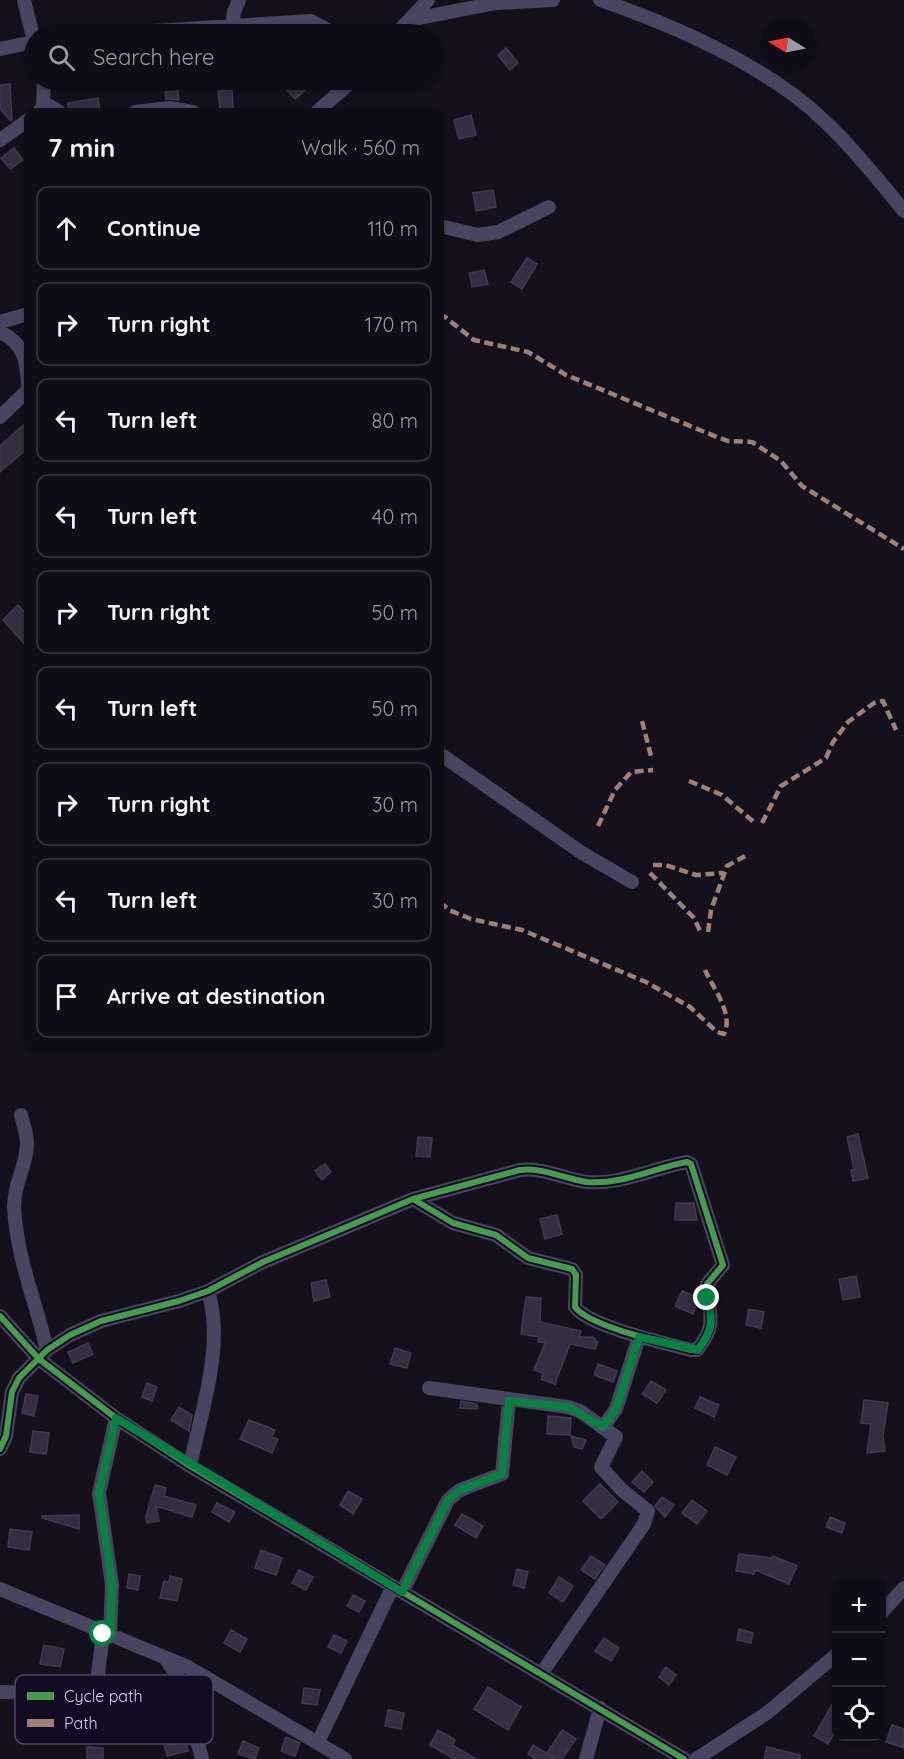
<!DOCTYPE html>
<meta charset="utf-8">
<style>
body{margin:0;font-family:Quicksand,sans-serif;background:#18161f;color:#f1f3f6}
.controls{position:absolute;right:18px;bottom:18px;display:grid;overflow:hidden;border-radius:12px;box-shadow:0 2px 4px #0004}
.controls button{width:54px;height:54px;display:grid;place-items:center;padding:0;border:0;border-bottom:2px solid #2f2d35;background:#0f0d16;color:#f1f3f6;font:30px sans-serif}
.compass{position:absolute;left:760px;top:18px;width:54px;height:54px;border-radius:50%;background:#0f0d16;box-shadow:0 2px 4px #0004;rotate:280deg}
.stop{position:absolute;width:18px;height:18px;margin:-14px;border:4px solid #0b8043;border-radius:50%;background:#fff}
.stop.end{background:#0b8043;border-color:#fff;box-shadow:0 2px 6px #0008}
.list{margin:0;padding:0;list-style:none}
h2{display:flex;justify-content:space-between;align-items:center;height:78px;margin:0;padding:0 24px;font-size:26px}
h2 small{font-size:20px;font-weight:400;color:#9b9ca1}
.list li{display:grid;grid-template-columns:39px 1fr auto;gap:18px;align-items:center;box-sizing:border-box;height:84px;margin:0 12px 12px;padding:0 12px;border:2px solid #2f2d35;border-radius:12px}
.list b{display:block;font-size:22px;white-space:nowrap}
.list em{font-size:20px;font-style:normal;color:#9b9ca1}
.icon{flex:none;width:33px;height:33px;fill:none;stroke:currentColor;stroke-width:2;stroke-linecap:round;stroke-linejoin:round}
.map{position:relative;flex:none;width:904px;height:1759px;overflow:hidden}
.search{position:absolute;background:#0f0d16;box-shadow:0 2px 4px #0004;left:24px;top:24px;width:420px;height:66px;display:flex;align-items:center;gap:15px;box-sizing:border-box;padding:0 21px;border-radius:33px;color:#9b9ca1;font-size:22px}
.panel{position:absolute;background:#0f0d16;box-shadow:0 2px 4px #0004;left:24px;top:108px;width:420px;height:942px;border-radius:12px}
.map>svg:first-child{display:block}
</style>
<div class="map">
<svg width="904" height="1759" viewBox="0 0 904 1759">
<rect width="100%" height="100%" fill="#14111d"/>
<path fill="#332e40" stroke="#423a52" stroke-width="1.5" d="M506,48L518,63L510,70L498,55Z
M278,80H300L308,88L295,99Z
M10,84L12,120L11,121L0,109V85Z
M232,90L233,109L220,110L218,91Z
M178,91L179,100L166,99L165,92Z
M98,98L100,112H69L68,103Z
M471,115L476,135L459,139L454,120Z
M14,148L23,160L10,169L1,158Z
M493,190L496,207L476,211L473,193Z
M527,258L537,264L522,289L511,282Z
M484,270L488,284L472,287L469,273Z
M28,421V448L0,472V446Z
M18,605L28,616V648L3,620Z
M858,1134L868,1178L853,1181L851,1170L854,1169L847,1137Z
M418,1137L432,1138L430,1157L416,1156Z
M325,1164L331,1172L322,1180L315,1171Z
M676,1203H694L697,1220H675Z
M557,1215L562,1234L545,1239L540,1219Z
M856,1276L860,1297L843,1300L839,1279Z
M326,1280L330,1297L314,1301L311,1283Z
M682,1291L699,1298L693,1314L675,1306Z
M526,1297L541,1298L540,1322L581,1331L579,1337H593L598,1342L595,1349L570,1344L555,1384L541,1379L543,1373L534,1370L545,1343L538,1342L539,1337L521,1334Z
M749,1309L764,1312L761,1328L746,1325Z
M88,1343L93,1354L73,1363L68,1352Z
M395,1348L411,1353L407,1368L390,1364Z
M598,1364L617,1371L613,1382L594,1375Z
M651,1381L666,1390L657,1403L642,1394Z
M147,1383L157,1387L152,1401L142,1397Z
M26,1394L38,1396L34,1416L22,1413Z
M700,1397L719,1405L714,1417L695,1408Z
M864,1400L888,1403L883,1436L885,1451L867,1453L871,1424L861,1423Z
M461,1401L477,1404V1409L460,1408Z
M179,1407L192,1415L189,1431L171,1420Z
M548,1416L571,1418L570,1435L547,1434Z
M249,1420L275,1430L272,1437L278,1439L272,1453L240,1439Z
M33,1431L49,1433L46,1454L30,1452Z
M571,1436L586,1440L582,1449L574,1447Z
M715,1447L736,1457L727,1475L707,1465Z
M642,1471L653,1482L644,1492L632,1482Z
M600,1484L618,1502L601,1519L583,1501Z
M155,1485L166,1488L164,1496L196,1505L192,1517L156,1506L159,1521L147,1523L146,1517Z
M348,1491L362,1499L353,1514L340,1505Z
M662,1497L674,1505L665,1517L655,1506Z
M692,1500L707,1511L697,1524L682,1513Z
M217,1503L235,1512L229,1522L212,1512Z
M462,1514L483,1526L476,1538L455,1525Z
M79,1515V1529L42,1518V1516Z
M830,1517L845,1523L842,1533L826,1527Z
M10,1529L32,1532L29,1550L8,1547Z
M261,1550L282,1558L276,1575L255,1568Z
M739,1554L772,1558L773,1556L797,1566L789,1584L755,1570L754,1574L736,1571Z
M591,1556L605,1565L595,1579L581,1570Z
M517,1569L528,1572L524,1588L513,1585Z
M299,1570L313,1577L306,1590L292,1583Z
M129,1574L140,1576L138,1590L127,1588Z
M170,1576L182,1579L177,1601L160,1598L164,1581L169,1582Z
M559,1577L573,1586L563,1602L549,1593Z
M353,1595L365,1601L359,1612L347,1606Z
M739,1629L753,1633L751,1643L737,1640Z
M231,1630L247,1639L240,1652L224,1643Z
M334,1635L347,1641L341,1653L328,1647Z
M604,1638L619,1648L611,1661L595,1651Z
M44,1645L64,1649L60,1667L40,1664Z
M666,1667L676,1675L669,1685L659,1677Z
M488,1687L521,1707L508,1730L474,1709Z
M304,1688L320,1690L317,1705L302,1703Z
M837,1696V1729L828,1744L814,1736Z
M171,1703L179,1731H183L188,1751L167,1756L162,1736L167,1734L160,1706Z
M388,1710L404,1713L401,1729L385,1726Z
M892,1725L904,1729V1748L886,1742Z
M438,1730L455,1740L452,1745L476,1759H454L430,1745Z
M562,1730L576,1739L562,1759H536L528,1754L533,1745L554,1758L547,1753Z
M286,1737L300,1743L295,1756L281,1751Z
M243,1741L259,1748L255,1759L238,1754Z
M87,1747L103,1748V1759H87Z
M767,1747L800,1755V1759H764Z"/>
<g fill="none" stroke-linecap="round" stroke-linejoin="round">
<path stroke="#494460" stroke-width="14" d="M24,0L34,41
M600,0C661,21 724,48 778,84C828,116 867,166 904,211
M409,20L496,3L553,0
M232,27L234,12L239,0
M106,34L311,21L335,34
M396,34L428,0
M0,49L34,42
M43,106L48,105L59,112
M39,112L43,106L44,80
M135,112L170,108L193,112
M317,112L353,80
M0,140L28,120
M440,226L478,235L498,232L549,207
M0,322L28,314
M0,332C24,343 27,360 28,386
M0,417L28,390
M440,754L582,853L632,882
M21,1115C23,1124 27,1134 27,1143C27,1165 14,1183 14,1206C16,1256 36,1302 47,1350
M0,1316L39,1359L116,1418L190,1466L684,1759
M429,1388L568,1407L580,1411L616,1437L601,1467L622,1490L648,1511L644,1524L541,1674
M603,1427L616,1409L639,1337
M0,1449L6,1436L12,1392L19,1378L47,1350L70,1335L101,1321L179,1301L208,1291L263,1262L413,1199L520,1170C542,1167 565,1179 587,1182C622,1185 653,1168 687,1162L691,1164L723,1265L707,1284C708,1314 719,1323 697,1350H691C666,1343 590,1327 575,1307L576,1275L572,1269L528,1258L496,1235L453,1223L413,1199
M190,1466C201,1411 225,1346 208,1291
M0,1589L188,1667L345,1759
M402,1592L448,1500L460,1490L502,1474L509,1401
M882,1612L904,1588
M110,1636L112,1585L99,1493L116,1418
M166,1659L182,1683L202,1759
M0,1692L93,1694L96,1690L103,1634
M318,1742L393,1586
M586,1759L600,1708
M696,1759L767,1713L836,1655"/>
<path stroke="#9e8076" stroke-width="4.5" stroke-dasharray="9 4.5" stroke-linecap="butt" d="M440,313L474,340L528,352L566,375L717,437L728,441L752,442L781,461L802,486L904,549
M642,721L652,760
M689,781L722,795L755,823
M762,823L781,786L826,758L833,742L848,722L874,703L883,701L896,730
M598,826L615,790L631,772L653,770
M653,865H665L696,875L724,873
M650,873L694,918L701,933
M440,902L449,910L471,919L522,930L646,982L690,1007L717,1032L724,1034C734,1014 713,988 705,970
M708,932L711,910L727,866L745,856"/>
<defs>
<path id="cycleway" d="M0,1316L39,1359L116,1418L190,1466L684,1759
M0,1449L6,1436L12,1392L19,1378L47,1350L70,1335L101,1321L179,1301L208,1291L263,1262L413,1199L520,1170C542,1167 565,1179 587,1182C622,1185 653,1168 687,1162L691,1164L723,1265L707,1284C708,1314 719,1323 697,1350H691C666,1343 590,1327 575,1307L576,1275L572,1269L528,1258L496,1235L453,1223L413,1199"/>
</defs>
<use href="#cycleway" stroke="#120b23" stroke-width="10"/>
<use href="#cycleway" stroke="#469c4c" stroke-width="6"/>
</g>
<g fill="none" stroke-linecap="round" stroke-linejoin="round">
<path stroke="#0b8043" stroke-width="8" d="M103,1634L110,1636L112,1584L99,1493L116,1418L402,1592L448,1500L460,1490L502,1474L509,1401L568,1407L603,1427L616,1409L639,1337L698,1350C712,1331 714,1321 707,1298"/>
</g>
<rect x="15" y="1675" width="198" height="69" rx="9" fill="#120b23" stroke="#4e4665" stroke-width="1.5"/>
<rect x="27" y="1692" width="27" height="8" fill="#469c4c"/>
<rect x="27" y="1719" width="27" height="8" fill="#9e8076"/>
<g font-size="16" fill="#d9ceff">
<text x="64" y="1702">Cycle path</text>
<text x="64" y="1729">Path</text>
</g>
</svg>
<div class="controls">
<button>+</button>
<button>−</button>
<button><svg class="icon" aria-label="locate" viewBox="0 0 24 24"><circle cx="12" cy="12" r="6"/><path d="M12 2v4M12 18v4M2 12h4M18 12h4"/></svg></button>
</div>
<svg class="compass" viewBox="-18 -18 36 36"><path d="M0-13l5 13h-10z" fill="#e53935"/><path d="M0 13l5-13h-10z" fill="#9b9ca1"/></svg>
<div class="stop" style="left:103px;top:1634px"></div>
<div class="stop end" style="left:707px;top:1298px"></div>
<div class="search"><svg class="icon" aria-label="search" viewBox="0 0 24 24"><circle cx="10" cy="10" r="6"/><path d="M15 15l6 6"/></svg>Search here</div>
<section class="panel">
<h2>7 min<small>Walk · 560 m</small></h2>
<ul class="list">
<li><svg class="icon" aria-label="ahead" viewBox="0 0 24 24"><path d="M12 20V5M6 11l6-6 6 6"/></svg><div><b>Continue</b></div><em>110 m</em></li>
<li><svg class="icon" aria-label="right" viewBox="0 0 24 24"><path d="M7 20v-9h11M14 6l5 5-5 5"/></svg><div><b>Turn right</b></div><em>170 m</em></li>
<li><svg class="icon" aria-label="left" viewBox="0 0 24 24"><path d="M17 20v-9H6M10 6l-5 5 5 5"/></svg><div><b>Turn left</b></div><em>80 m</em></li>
<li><svg class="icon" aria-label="left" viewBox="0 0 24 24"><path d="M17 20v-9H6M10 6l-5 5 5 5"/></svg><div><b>Turn left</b></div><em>40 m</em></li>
<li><svg class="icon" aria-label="right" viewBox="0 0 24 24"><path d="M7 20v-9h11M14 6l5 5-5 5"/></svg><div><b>Turn right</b></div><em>50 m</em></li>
<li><svg class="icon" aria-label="left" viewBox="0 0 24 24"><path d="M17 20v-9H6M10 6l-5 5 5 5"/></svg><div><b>Turn left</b></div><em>50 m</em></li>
<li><svg class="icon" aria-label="right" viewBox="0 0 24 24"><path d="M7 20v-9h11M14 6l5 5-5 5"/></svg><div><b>Turn right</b></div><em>30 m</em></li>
<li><svg class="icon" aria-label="left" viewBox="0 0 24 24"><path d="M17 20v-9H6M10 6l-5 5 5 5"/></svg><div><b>Turn left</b></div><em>30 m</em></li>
<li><svg class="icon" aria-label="arrive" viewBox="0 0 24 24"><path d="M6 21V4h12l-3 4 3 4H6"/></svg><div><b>Arrive at destination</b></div></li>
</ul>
</section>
</div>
